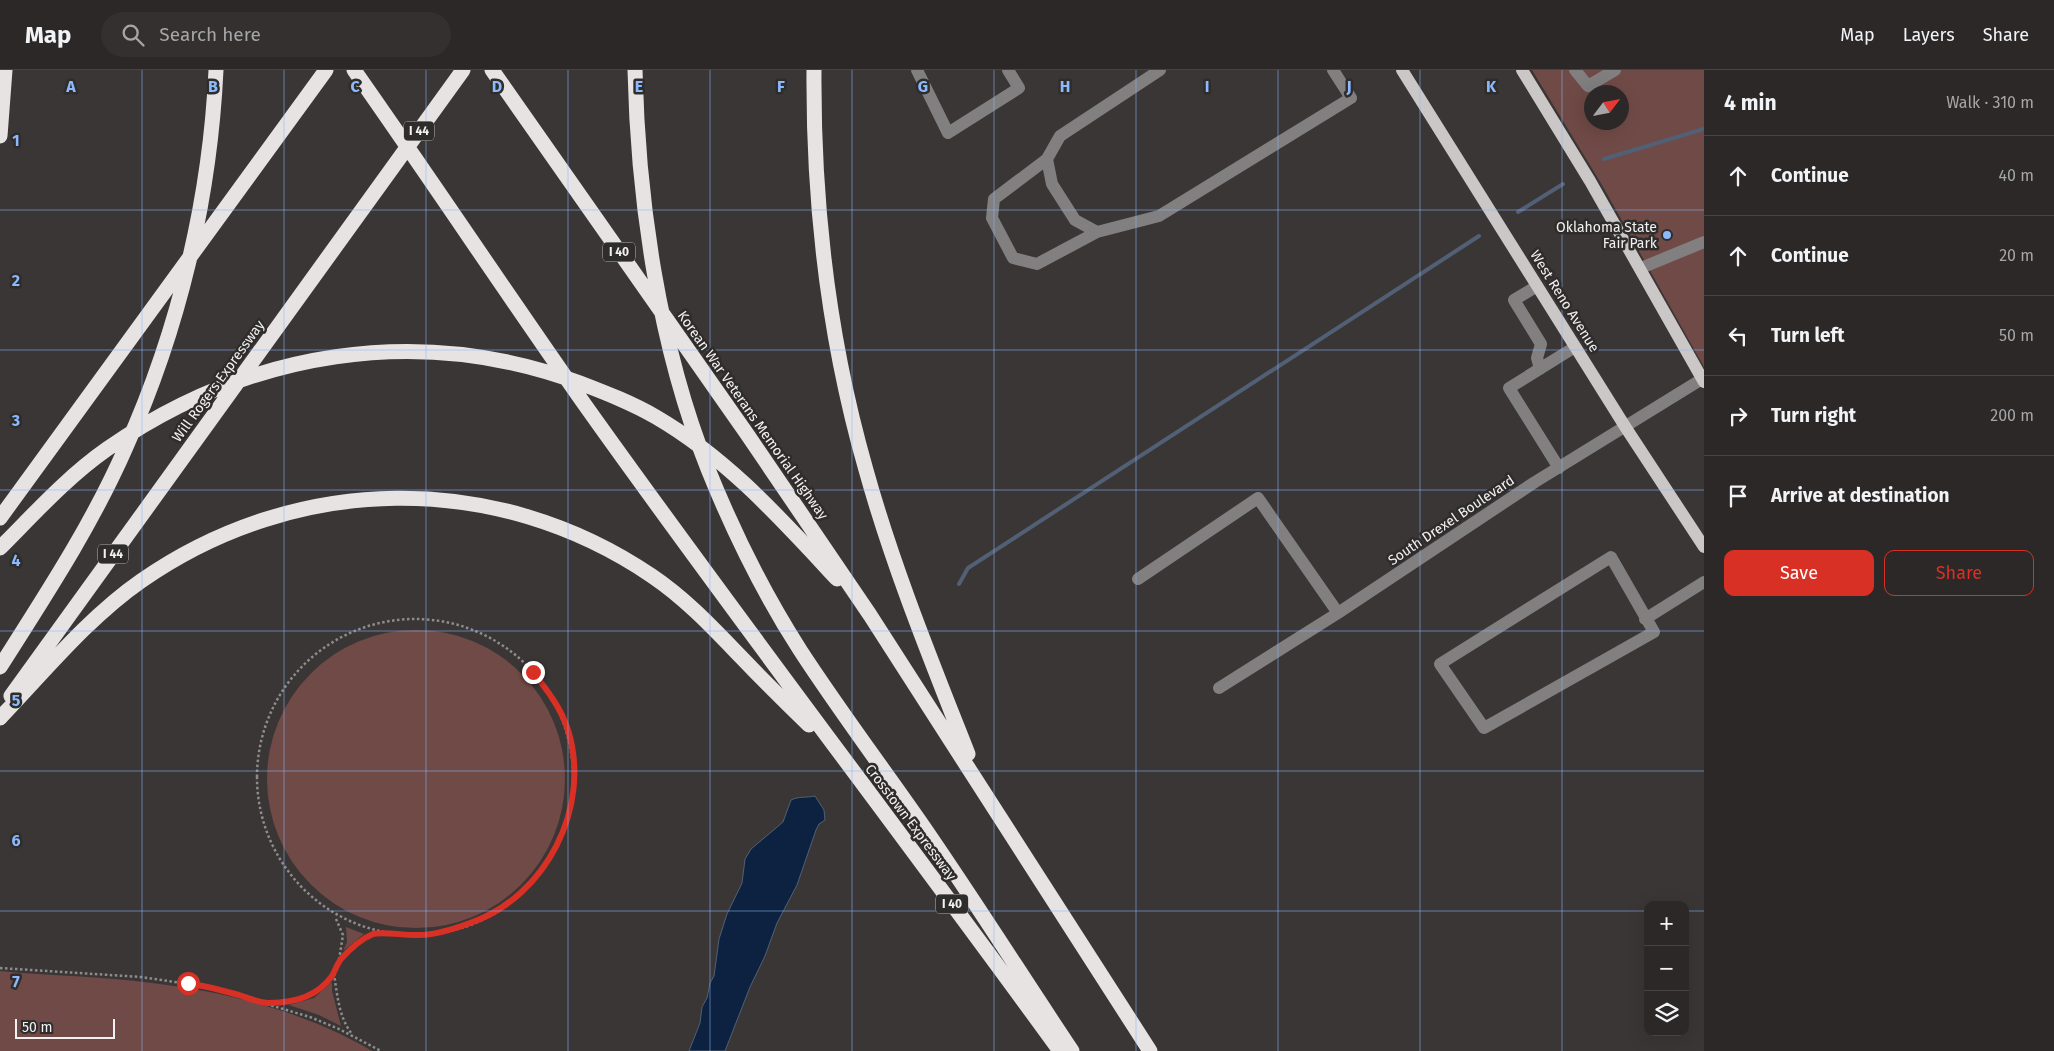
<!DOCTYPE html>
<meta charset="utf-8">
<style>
body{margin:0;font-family:"Fira Sans",sans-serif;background:#343030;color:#f1f3f6}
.controls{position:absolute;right:15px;bottom:15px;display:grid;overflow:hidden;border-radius:10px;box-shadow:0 5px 20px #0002}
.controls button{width:45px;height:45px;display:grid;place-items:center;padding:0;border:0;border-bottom:1px solid #484445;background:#2c2828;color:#f1f3f6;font:25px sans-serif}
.compass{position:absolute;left:1584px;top:15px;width:45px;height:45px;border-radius:50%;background:#2c2828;box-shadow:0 5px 20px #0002;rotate:58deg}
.scale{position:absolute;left:15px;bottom:12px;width:100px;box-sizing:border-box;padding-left:5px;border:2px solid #f2f0f0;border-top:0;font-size:14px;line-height:18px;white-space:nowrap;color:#f2f0f0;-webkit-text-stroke:4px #2f2c2c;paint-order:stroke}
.stop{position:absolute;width:15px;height:15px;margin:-11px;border:4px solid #d93025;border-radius:50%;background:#fff}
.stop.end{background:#d93025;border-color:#fff;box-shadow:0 1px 5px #0008}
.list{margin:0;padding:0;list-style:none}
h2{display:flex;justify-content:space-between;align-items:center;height:65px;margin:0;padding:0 20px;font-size:21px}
h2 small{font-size:16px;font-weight:400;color:#a6a6a8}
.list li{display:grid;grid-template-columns:32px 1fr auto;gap:15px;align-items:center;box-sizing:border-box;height:80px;padding:0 20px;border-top:1px solid #484445}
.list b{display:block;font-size:19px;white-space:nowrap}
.list em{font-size:16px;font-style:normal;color:#a6a6a8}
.actions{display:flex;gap:10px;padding:15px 20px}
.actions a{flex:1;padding:11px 0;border:1px solid #d93025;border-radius:10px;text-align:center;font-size:18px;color:#d93025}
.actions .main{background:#d93025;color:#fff}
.icon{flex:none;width:28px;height:28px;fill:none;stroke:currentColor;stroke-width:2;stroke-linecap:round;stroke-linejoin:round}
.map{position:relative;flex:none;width:1704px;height:981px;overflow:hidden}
header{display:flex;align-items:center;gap:30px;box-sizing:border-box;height:70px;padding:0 25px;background:#2c2828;border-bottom:1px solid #484445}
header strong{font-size:24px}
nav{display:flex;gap:28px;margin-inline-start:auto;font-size:18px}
.search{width:350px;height:45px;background:#343030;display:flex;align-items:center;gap:12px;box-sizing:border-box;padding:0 18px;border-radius:28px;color:#a6a6a8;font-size:19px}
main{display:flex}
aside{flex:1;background:#2c2828}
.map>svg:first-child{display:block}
</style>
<header>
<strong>Map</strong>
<div class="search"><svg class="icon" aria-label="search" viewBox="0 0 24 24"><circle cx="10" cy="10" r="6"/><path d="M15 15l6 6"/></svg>Search here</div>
<nav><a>Map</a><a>Layers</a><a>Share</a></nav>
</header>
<main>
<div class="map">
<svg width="1704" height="981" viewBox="0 0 1704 981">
<rect width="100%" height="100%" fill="#3a3636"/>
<path fill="#704a46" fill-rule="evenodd" d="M1532,0H1704V297L1602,115ZM1592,22H1622V52H1592Z
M267 709a149 149 0 1 1 298 0a149 149 0 1 1-298 0Z
M346,857L364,864L343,881L347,872Z
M0,901C50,906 102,906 152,913C228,922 306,942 372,981H0Z
M332,912V921L341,956L319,945L289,935L314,928Z"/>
<path fill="#0d2240" stroke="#526075" d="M815,726L824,740L825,750L819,754L816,760L797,815L777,853L765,886L750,917L725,981H689L700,953L702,937L707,928L710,913L714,906L719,869L727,844L742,813L745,789L751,779L783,752L791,730C799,726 806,728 815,726Z"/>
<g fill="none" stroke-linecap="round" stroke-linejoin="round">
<path stroke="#526075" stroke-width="4" d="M1604,89L1704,59
M1518,142L1563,114
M959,514L968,498L1479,166"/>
<path stroke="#8f8c8c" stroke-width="2.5" stroke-dasharray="2.5 2.5" stroke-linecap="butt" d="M257 707a158 158 0 1 1 316 0a158 158 0 1 1-316 0Z
M336,849L343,865L339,890L363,869L374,864
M0,898L141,907L209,917L310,947L339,959L381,981
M334,903L339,890
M269,933C298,930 316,929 334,903C337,924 339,948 352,964"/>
<path stroke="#817f7f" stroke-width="12" d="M917,0L948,63L1019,18L1008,0
M1160,0L1060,66L1047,89L1052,114L1075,150L1097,162L1159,146L1351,28L1333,0
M1575,0L1588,16L1615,0
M1047,89L994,129L992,148L1013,188L1037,194L1097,162
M1641,198L1704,172
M1537,216L1514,230L1541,274L1537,288L1540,299
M1559,398L1509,318L1575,277
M1611,487L1654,562L1484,658L1440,594Z
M1138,509L1258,428L1338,543
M1645,549L1704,512
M1219,618L1338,543L1535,412L1702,309"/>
<path stroke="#cbc7c7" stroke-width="12" d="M1402,0L1626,358L1704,477
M1522,0L1590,111L1704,312"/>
<path stroke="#e7e3e3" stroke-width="15" d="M354,0C432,111 507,224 585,335C740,553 903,765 1060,981
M492,0L747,364L870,545L1150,981
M635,0C638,132 659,276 708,399C733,461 764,524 800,580C839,640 882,697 923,756C974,830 1022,906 1072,981
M814,0C813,134 829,271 866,400C893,497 931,590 968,684
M0,66L5,0
M0,448L326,0
M0,478C34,444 67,407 107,379C248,281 418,253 580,313C606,323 632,333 656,347C728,389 781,449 837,509
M0,597C45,526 92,455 126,377C179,259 210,129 216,0
M11,626L463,0
M0,648C44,602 89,547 141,511C296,403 496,400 652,506C686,529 713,558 741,587C763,610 786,633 809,655"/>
</g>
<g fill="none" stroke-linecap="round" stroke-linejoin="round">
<path stroke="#d93025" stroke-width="6" d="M188,913C205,916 222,920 239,925C248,928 259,933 269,933C293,933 317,927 332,906C335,901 337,894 341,889C349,880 361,869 373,864C382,861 408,866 419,865C435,865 454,859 470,853C546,827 592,737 568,660C561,638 547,620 533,602"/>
</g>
<path fill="none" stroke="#8bb9fc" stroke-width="1" stroke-opacity="0.55" d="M142,0V981M284,0V981M426,0V981M568,0V981M710,0V981M852,0V981M994,0V981M1136,0V981M1278,0V981M1420,0V981M1562,0V981M0,140H1704M0,280H1704M0,420H1704M0,561H1704M0,701H1704M0,841H1648M1685,841H1704"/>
<circle fill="#8bb9fc" stroke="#2f2c2c" stroke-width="2" cx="1667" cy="165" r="5"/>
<g text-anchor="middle" stroke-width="5" stroke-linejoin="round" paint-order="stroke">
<g fill="#2f2c2c" stroke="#b8b5b5" stroke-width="1">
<rect x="404" y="51.5" width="30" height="19" rx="4"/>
<rect x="603" y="172.5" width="32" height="19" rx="4"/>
<rect x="98" y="474.5" width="30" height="19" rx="4"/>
<rect x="936" y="824.5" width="32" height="19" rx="4"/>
</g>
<g font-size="12" font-weight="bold" fill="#f2f0f0">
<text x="419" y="65">I 44</text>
<text x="619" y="186">I 40</text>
<text x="113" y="488">I 44</text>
<text x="952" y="838">I 40</text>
</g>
<g font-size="14" fill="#f2f0f0" stroke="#2f2c2c" text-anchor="end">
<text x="1657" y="162">Oklahoma State<tspan x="1657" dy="16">Fair Park</tspan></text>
</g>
<g font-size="14" fill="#f2f0f0" stroke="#2f2c2c">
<text transform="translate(1565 231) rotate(58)" y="5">West Reno Avenue</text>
<text transform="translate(218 311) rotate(-54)" y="5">Will Rogers Expressway</text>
<text transform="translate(753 345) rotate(55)" y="5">Korean War Veterans Memorial Highway</text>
<text transform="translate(1451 450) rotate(-34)" y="5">South Drexel Boulevard</text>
<text transform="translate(911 752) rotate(53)" y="5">Crosstown Expressway</text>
</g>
</g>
<g font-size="16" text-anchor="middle" font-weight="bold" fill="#8bb9fc" stroke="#2f2c2c" stroke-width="5" stroke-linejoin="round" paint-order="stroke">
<text x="71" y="22">A</text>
<text x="213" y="22">B</text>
<text x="355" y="22">C</text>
<text x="497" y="22">D</text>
<text x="639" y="22">E</text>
<text x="781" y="22">F</text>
<text x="923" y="22">G</text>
<text x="1065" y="22">H</text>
<text x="1207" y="22">I</text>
<text x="1349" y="22">J</text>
<text x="1491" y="22">K</text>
<text x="16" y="76">1</text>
<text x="16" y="216">2</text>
<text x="16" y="356">3</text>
<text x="16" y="496">4</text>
<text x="16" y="636">5</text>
<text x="16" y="776">6</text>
<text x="16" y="917">7</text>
</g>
</svg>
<div class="controls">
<button>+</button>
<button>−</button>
<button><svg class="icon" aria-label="layers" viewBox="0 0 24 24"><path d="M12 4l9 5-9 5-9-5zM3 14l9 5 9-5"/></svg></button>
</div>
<svg class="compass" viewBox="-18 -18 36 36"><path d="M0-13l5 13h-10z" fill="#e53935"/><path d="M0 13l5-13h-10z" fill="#a6a6a8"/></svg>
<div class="scale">50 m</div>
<div class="stop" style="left:188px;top:913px"></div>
<div class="stop end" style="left:533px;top:602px"></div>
</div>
<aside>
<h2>4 min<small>Walk · 310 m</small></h2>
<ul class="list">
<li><svg class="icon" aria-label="ahead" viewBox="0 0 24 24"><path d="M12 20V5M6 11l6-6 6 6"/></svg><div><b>Continue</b></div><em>40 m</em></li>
<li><svg class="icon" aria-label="ahead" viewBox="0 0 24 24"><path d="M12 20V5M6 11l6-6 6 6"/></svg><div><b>Continue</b></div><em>20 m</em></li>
<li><svg class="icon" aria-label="left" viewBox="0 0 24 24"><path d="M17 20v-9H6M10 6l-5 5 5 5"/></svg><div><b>Turn left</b></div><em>50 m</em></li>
<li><svg class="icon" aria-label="right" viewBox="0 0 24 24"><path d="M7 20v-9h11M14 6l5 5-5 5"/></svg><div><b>Turn right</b></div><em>200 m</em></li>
<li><svg class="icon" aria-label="arrive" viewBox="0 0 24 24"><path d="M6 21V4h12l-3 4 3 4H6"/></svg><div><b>Arrive at destination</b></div></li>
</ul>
<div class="actions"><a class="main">Save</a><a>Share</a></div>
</aside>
</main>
